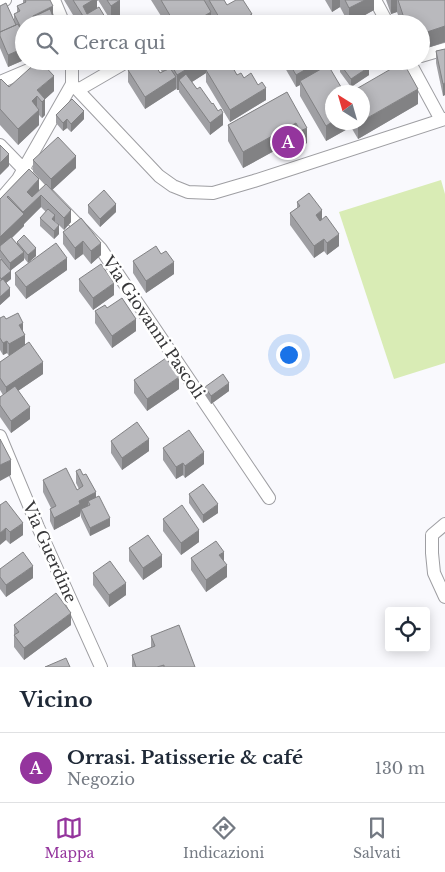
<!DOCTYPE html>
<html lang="it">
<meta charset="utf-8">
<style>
body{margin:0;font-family:"Libre Baskerville",serif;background:#f6f6f7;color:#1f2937}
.controls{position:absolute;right:15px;bottom:15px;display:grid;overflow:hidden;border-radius:5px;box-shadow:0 2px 12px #0003}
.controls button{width:45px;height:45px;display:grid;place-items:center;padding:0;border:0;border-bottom:1px solid #e0e1e3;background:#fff;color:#1f2937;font:25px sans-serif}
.compass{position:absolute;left:325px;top:85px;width:45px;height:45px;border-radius:50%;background:#fff;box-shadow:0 2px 12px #0003;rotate:323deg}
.you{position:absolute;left:288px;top:354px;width:18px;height:18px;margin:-12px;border:4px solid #fff;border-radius:50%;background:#1a73e8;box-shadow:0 0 0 8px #1a73e833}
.badge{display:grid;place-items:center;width:32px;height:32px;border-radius:50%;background:#94359d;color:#fff;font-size:16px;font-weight:700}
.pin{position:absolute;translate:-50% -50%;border:2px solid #fff;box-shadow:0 1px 5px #0006}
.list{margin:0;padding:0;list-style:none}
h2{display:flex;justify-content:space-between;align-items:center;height:65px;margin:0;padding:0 20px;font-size:21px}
h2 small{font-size:16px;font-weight:400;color:#747a83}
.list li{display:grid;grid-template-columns:32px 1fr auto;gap:15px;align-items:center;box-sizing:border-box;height:70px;padding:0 20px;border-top:1px solid #e0e1e3}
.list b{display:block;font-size:19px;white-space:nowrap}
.list p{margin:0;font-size:16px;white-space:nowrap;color:#747a83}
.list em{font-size:16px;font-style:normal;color:#747a83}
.icon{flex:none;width:28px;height:28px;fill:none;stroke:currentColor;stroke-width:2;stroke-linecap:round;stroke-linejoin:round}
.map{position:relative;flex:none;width:445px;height:667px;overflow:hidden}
.search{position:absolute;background:#fff;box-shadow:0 2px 12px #0003;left:15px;right:15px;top:15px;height:55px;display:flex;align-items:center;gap:12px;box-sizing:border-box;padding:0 18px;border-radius:28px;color:#747a83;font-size:19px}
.sheet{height:135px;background:#fff}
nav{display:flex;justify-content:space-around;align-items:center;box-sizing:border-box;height:70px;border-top:1px solid #e0e1e3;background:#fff;font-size:14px;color:#747a83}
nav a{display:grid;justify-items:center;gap:2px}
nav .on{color:#94359d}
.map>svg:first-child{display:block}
</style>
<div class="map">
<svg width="445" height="667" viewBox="0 0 445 667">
<rect width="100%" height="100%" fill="#f9f9fd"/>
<path fill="#d9ecb5" d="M441,180L445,194V363L394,379L339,212Z"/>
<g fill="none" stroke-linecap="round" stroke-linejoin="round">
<defs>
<path id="minor" d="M54,0L64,24
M375,0L388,24
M0,2L5,0
M421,56L445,49
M72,61V84L159,176L173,186L188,192L213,193L254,181L445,119
M409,61L441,120
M0,82L50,61
M78,90L128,61
M0,145L101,249L269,498
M0,200L18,179L72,84
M0,436L38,527L101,667
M445,524L432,535V553L434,573L445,597"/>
</defs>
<use href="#minor" stroke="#9e9ea2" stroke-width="14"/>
<use href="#minor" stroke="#fff" stroke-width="12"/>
</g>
<path fill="#9f9fa3" d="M23,0H50L24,24V60L8,67L0,48V6L14,21V14L17,13V6L23,4Z
M64,0H98L97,1V8L105,24H73V21L76,20Z
M98,0H120V16L111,21Z
M151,0H224L227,5L252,24H216L211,15V24H166Z
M325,0H374V10L349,24L340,7L332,12Z
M386,0H445V42L421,50V24H401L397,12L391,14Z
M445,49V95L443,96L436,63V51Z
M155,61H229L237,75L244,78L266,100L230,122L206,82V73L192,82L223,125L210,135L179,92V90H177L176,88V89L145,109L128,82V70L133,66V62L160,73L162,72Z
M281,61H325L332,122H362L418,104L358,139L351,127L326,141L300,96V85L296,87Z
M340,64L369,75L351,87L340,72Z
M0,80L9,87L54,91L45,99V115L42,118L39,115V125L18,145L0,125Z
M287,92L307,143L300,147L296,139L243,168L228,141V125Z
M56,115L84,119L71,132L67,128L63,131L56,123Z
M33,160L76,168L52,190L71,222L64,230L55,221L59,234L54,239L40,226V218L46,212L41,207L24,224V226L12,238L17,244V242L36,256L28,263L24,258V260L11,270V279L6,283L10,296L0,305V261L1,260L0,258V199L29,169L39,191L45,185L33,172Z
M297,202L322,219L339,246L327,255L324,251L314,258L290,225V213L297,208Z
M88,205L116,212L100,227L88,213Z
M81,218L101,255L91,264L83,254L75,260L63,244V232Z
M161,254L174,274L146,293L133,273V261Z
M67,270L26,299L15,285V273Z
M79,279L114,295L93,310L79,291Z
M107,308L136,331L112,348L95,323V311Z
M0,318L6,319L23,332L25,345L43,374L18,391L30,419L11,433L0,417V397L3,395L0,390V362L14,353L9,356L7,353L3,355L0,350Z
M134,380L179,389L147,411L134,393Z
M205,387L229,391L211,404L205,395Z
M111,441L149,451L122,470L111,453Z
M163,448L204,464L185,478L183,475L176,479L163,460Z
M76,471L96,497L110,526L90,536L81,517V512L80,516L54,530L50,521V509L51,508L43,492V480L77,490L79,489L76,483Z
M189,494L218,513L203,523L189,503Z
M0,505L23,535L10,544L6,540Z
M163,519L199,542L181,555L163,531Z
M129,548L162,567L143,580L129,561Z
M191,558L224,561L227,577L206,592L191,570Z
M0,569L33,578L6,597L0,589Z
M93,573L126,595L109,607L93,585Z
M14,625H71L24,660L14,647Z
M151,636L195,667H132V655L151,648Z"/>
<path fill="#828284" d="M91,0H98L97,1V13L83,22V6Z
M120,0V16L111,21V6Z
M332,0H340V7L332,12Z
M365,0H374V10L349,24V8Z
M391,0H397V12L391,14Z
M53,6V18L41,24L33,16Z
M211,12V24H199V19Z
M252,14V24H239V22Z
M105,17V24H95Z
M445,26V42L421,50V34Z
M24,48V60L8,67V55Z
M200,61H226L206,70V73L184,87L179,80V90H177V75Z
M320,61H325V70L300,81V85L296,87V75Z
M369,67V75L351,87V79Z
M54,76V91L42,102L37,90Z
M176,77V89L145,109V97Z
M445,83V95L443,96V84Z
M266,88V100L230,122V110Z
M418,89V104L358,139V123L362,122V121Z
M37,96V112L32,101Z
M45,99V115L42,118V102Z
M39,110V125L18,145V129Z
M84,111V119L71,132V124Z
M223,113V125L210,135V123Z
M67,119V128L63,131V123Z
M332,122H351V127L326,141V126Z
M296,123V139L243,168V152Z
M307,128V143L300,147V131Z
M9,154V166L0,175V163Z
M76,156V168L51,191V179Z
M39,179V191L27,204V192Z
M41,195V207L24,224V226L0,249V237L23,214V212Z
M116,204V212L100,227V219Z
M71,210V222L64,230V218Z
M322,210V222L316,227V215Z
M55,215V223L52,219Z
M59,225V234L54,239V231Z
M339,234V246L327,255V243Z
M324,239V251L314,258V246Z
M83,241V254L75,260V248Z
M101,243V255L91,264V251Z
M36,248V256L28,263V255Z
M24,252V260L10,271V263Z
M67,258V270L26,299V287Z
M174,262V274L146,293V281Z
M11,271V279L1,287V279Z
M114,283V295L93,310V298Z
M10,288V296L0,305V297Z
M136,319V331L112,348V336Z
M23,323V335L19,325Z
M25,335V347L9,356V344Z
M7,341V353L3,355V343Z
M43,362V374L6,399V387Z
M179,377V389L147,411V399Z
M229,383V391L211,404V396Z
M30,407V419L11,433V421Z
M149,439V451L122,470V458Z
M204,452V464L185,478V466Z
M11,460V475L0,481V465Z
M183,463V475L176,479V467Z
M96,492V504L90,505L88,501V508L81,509L80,516L54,530V518L79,501Z
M218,504V513L203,523V515Z
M110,518V526L90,536V528Z
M23,523V535L10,544V532Z
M6,528V540L0,545V533Z
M199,530V542L181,555V543Z
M224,552V564L219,555Z
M162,555V567L143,580V568Z
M227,565V577L206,592V580Z
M33,566V578L6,597V585Z
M126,583V595L109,607V595Z
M71,613V625L24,660V648Z"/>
<path fill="#b9b9bd" stroke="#828284" d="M25,0H50L53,6L33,16V17L50,9L56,24H24L23,32L14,14L20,11L17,6L26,2Z
M73,0H93L83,6L87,14L99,7L105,17L95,24H75L73,21L83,16Z
M107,0H120L111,6Z
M161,0H204L211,12L199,19L202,24H175Z
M209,0H224L227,5L236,0H243L252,14L239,22L240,24H223Z
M345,0H365L349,8Z
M398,0H445V26L421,34V24H406Z
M6,3L16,25L0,32V6Z
M303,19L305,24H295Z
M18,24L24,36V48L8,55L0,36V32Z
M445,49V83L443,84L436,51Z
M38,61H40L54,76L37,90L45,99L42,102L37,96L32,101L39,110L18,129L0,109V80L1,79L9,87Z
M134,61H153L160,73L170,68L176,77L145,97L128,70L135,65Z
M160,61H180L172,66V69L171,70L170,68L166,70Z
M180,61H200L177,75L172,66Z
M220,61H229L237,75L241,73L244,78L251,73L258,85L262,82L266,88L230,110L206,70Z
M288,61H320L296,75Z
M344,61H365L369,67L351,79L340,64Z
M403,62L418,89L362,121V92H351Z
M328,65L344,92H332V122L326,126L300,81Z
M186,74L197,89L200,87L212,104L213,103L218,111L221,109L223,113L210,123L179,80Z
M287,92L307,128L300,131L296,123L243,152L228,125Z
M72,99L84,111L71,124L67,119L63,123L56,115Z
M58,137L76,156L51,179L33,160Z
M0,145L9,154L0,163Z
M29,169L39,179L27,192L32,197L46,184L71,210L64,218L41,195L23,212L8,196L7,197L24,214L0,237V199Z
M104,190L116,204L100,219L88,205Z
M309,193L322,210L316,215L320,221L326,216L339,234L327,243L324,239L314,246L290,213L300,206L297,202Z
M48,209L55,215L52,219L59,225L54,231L40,218Z
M81,218L101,243L91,251L83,241L75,248L63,232Z
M24,235L36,248L28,255L17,242Z
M11,237L24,252L10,263L0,250V246Z
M56,243L67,258L26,287L15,273Z
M156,246L161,254L166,251L174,262L146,281L133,261Z
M1,259L11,271L1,279L0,277V261Z
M101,264L114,283L93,298L79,279Z
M3,279L10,288L0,297V281Z
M122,298L136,319L112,336L95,311L105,305L107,308Z
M18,313L23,323L19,325L25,335L9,344L7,341L3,343L0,338V318L4,316L6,319Z
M29,342L43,362L6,387L0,378V362Z
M166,358L179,377L147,399L134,380Z
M223,374L229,383L211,396L205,387Z
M15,386L30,407L11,421L0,405V397Z
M137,422L149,439L122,458L111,441Z
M189,430L204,452L185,466L183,463L176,467L163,448Z
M0,439L11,460L0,465Z
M66,468L77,490L83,486L76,471L80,469L83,475L86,474L96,492L79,501L80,504L54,518L50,509L56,506L43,480Z
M203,484L218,504L203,515L189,494Z
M99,496L110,518L90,528L81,509L90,505L88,501Z
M6,501L23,523L10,532L6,528L0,533V505Z
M182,505L199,530L181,543L163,519Z
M148,535L162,555L143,568L129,548Z
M216,541L224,552L219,555L227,565L206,580L191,558Z
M23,552L33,566L6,585L0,577V569Z
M110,561L126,583L109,595L93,573Z
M56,593L71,613L24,648L14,635L19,632L14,625Z
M179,625L195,667H164V665L157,667H136L132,655L155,646L151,636Z
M66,658L70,667H45Z"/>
<g text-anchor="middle" stroke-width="5" stroke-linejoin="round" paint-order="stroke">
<g font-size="16" fill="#363638" stroke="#fff">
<text transform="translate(154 327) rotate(56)" y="6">Via Giovanni Pascoli</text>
<text transform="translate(50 552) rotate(66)" y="6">Via Guerdine</text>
</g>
</g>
</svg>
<div class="controls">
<button><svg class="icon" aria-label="locate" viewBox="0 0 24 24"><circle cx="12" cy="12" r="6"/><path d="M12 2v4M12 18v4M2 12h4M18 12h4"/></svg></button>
</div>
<svg class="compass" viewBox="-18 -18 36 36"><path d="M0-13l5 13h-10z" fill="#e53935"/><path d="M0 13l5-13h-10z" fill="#747a83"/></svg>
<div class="you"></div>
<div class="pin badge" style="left:288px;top:142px">A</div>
<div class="search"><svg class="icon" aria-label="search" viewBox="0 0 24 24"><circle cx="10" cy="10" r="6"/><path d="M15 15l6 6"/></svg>Cerca qui</div>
</div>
<section class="sheet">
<h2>Vicino<small></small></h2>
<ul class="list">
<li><span class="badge">A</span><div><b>Orrasi. Patisserie &amp; café</b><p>Negozio</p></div><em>130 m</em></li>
</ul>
</section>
<nav>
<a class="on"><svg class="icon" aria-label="map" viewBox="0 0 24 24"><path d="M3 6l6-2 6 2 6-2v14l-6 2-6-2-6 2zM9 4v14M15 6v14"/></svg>Mappa</a>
<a><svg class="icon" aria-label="directions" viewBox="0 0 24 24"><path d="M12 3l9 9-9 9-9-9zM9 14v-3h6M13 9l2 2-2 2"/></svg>Indicazioni</a>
<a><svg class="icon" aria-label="saved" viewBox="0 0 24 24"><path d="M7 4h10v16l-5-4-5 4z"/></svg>Salvati</a>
</nav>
